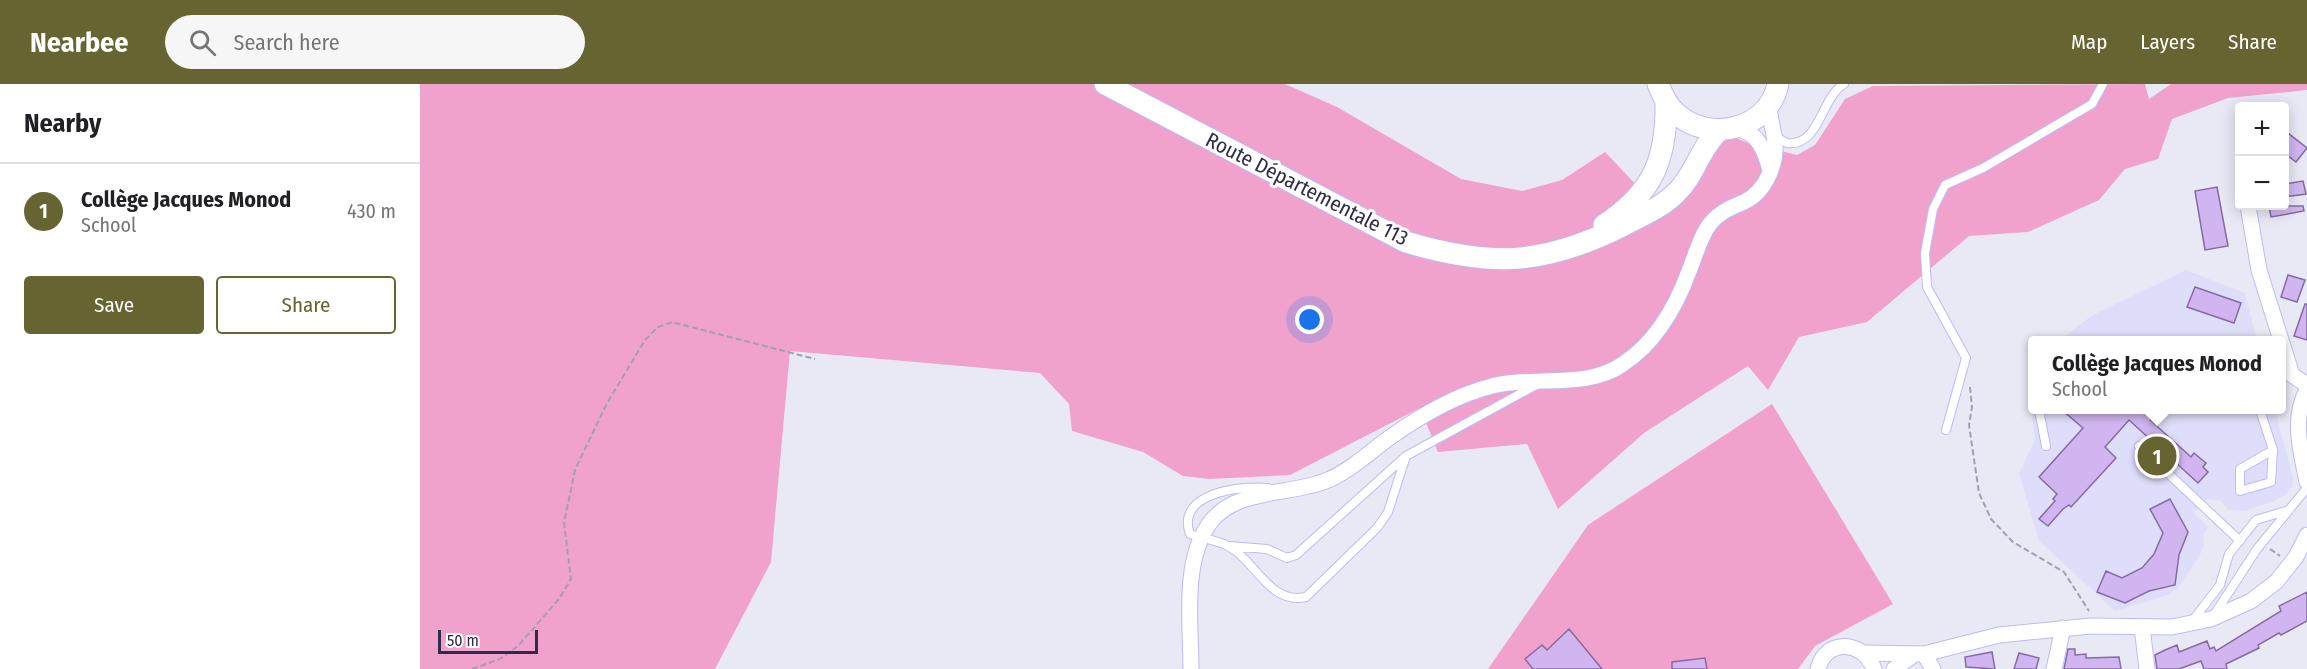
<!DOCTYPE html>
<meta charset="utf-8">
<style>
body{margin:0;font-family:"Fira Sans Condensed",sans-serif;background:#f6f6f6;color:#202124}
.controls{position:absolute;right:18px;top:18px;display:grid;overflow:hidden;border-radius:6px;box-shadow:0 3px 15px #0003}
.controls button{width:54px;height:54px;display:grid;place-items:center;padding:0;border:0;border-bottom:2px solid #e0e0e0;background:#fff;color:#202124;font:30px sans-serif}
.scale{position:absolute;left:18px;bottom:15px;width:100px;box-sizing:border-box;padding-left:6px;border:3px solid #2f2d46;border-top:0;font-size:16px;line-height:21px;white-space:nowrap;color:#2f2d46;-webkit-text-stroke:4px #fff;paint-order:stroke}
.you{position:absolute;left:890px;top:236px;width:21px;height:21px;margin:-15px;border:4px solid #fff;border-radius:50%;background:#1a73e8;box-shadow:0 0 0 9px #1a73e833}
.badge{display:grid;place-items:center;width:39px;height:39px;border-radius:50%;background:#666430;color:#fff;font-size:20px;font-weight:700}
.pin{position:absolute;translate:-50% -50%;border:3px solid #fff;box-shadow:0 2px 6px #0006}
.popup{position:absolute;left:1608px;top:252px;width:258px;height:78px;box-sizing:border-box;display:grid;place-content:center;border-radius:6px;background:#fff;filter:drop-shadow(0 2px 4px #0005);font-size:20px;white-space:nowrap;color:#757577}
.popup b{font-size:22px;color:#202124}
.popup::after{content:'';position:absolute;left:50%;top:100%;margin-left:-12px;border:12px solid transparent;border-top-color:#fff}
.list{margin:0;padding:0;list-style:none}
h2{display:flex;justify-content:space-between;align-items:center;height:78px;margin:0;padding:0 24px;font-size:26px}
h2 small{font-size:20px;font-weight:400;color:#757577}
.list li{display:grid;grid-template-columns:39px 1fr auto;gap:18px;align-items:center;box-sizing:border-box;height:96px;padding:0 24px;border-top:2px solid #e0e0e0}
.list b{display:block;font-size:22px;white-space:nowrap}
.list p{margin:0;font-size:20px;white-space:nowrap;color:#757577}
.list em{font-size:20px;font-style:normal;color:#757577}
.actions{display:flex;gap:12px;padding:18px 24px}
.actions a{flex:1;padding:14px 0;border:2px solid #666430;border-radius:6px;text-align:center;font-size:21px;color:#666430}
.actions .main{background:#666430;color:#fff}
.icon{flex:none;width:33px;height:33px;fill:none;stroke:currentColor;stroke-width:2;stroke-linecap:round;stroke-linejoin:round}
.map{position:relative;flex:none;width:1887px;height:585px;overflow:hidden}
header{display:flex;align-items:center;gap:36px;box-sizing:border-box;height:84px;padding:0 30px;background:#666430;color:#fff}
header strong{font-size:28px}
nav{display:flex;gap:33px;margin-inline-start:auto;font-size:21px}
.search{width:420px;height:54px;background:#f6f6f6;display:flex;align-items:center;gap:15px;box-sizing:border-box;padding:0 21px;border-radius:33px;color:#757577;font-size:22px}
main{display:flex}
aside{flex:1;background:#fff}
.map>svg:first-child{display:block}
</style>
<header>
<strong>Nearbee</strong>
<div class="search"><svg class="icon" aria-label="search" viewBox="0 0 24 24"><circle cx="10" cy="10" r="6"/><path d="M15 15l6 6"/></svg>Search here</div>
<nav><a>Map</a><a>Layers</a><a>Share</a></nav>
</header>
<main>
<aside>
<h2>Nearby<small></small></h2>
<ul class="list">
<li><span class="badge">1</span><div><b>Collège Jacques Monod</b><p>School</p></div><em>430 m</em></li>
</ul>
<div class="actions"><a class="main">Save</a><a>Share</a></div>
</aside>
<div class="map">
<svg width="1887" height="585" viewBox="0 0 1887 585">
<rect width="100%" height="100%" fill="#e9e9f6"/>
<path fill="#dedefa" d="M1766,186L1825,209L1837,256H1640L1671,232Z
M1612,305V326H1855L1873,393L1872,403L1865,411L1854,417L1825,427L1808,426L1801,417L1787,415L1773,429L1788,443L1783,451L1784,461L1780,471L1758,504L1748,511L1695,527L1619,457L1599,390L1615,355L1610,317Z"/>
<path fill="#f0a2cc" d="M0,0H865L917,23L1041,95L1102,107L1142,96L1185,68L1240,126L1288,65L1309,51L1328,59L1377,71L1395,61L1425,15L1453,2L1725,0L1729,15L1751,0H1887V6L1808,14L1752,35L1738,75L1705,85L1679,116L1608,148L1549,152L1447,238L1379,253L1348,306L1328,282L1224,349L1138,425L1107,360L1018,368L1000,324L870,391L789,395L763,392L723,368L652,347L649,320L620,289L370,267L351,478L295,585H0Z
M1352,320L1473,520L1395,562L1378,585H1068L1168,441Z"/>
<path fill="#d1b5f0" stroke="#866ba2" stroke-width="1.5" d="M1864,46L1887,64L1876,78L1864,69Z
M1883,97L1886,110L1864,113V100Z
M1797,103L1808,162L1785,166L1775,107Z
M1849,122H1883L1884,127L1851,133Z
M1868,191L1885,196L1877,218L1861,213Z
M1775,203L1821,219L1814,239L1767,223Z
M1885,220H1887V256L1874,252Z
M1642,326H1739L1730,336L1771,373L1774,369L1786,379L1783,383L1788,388L1778,399L1709,336L1685,363L1696,374L1651,423L1649,421L1643,425L1628,442L1619,435L1635,417L1633,415L1637,410L1619,393L1663,344Z
M1750,415L1768,448L1759,471L1755,501L1729,507L1705,519L1677,508L1686,487L1702,494L1722,484L1734,470L1743,449L1730,425Z
M1887,508V537L1861,551L1859,549L1838,561L1839,564L1806,580L1807,585H1784L1781,577L1759,585H1737L1735,571L1745,566L1757,561L1759,568L1787,557L1790,565L1794,563L1796,567L1861,527L1859,522Z
M1149,545L1182,585H1113L1105,575L1122,561L1127,566Z
M1648,565H1655V571L1666,570V574L1699,573L1701,585H1644Z
M1572,568L1575,585L1546,583L1545,573Z
M1599,569L1619,574L1616,585H1594Z
M1285,574L1287,585H1252V578Z"/>
<g fill="none" stroke-linecap="round" stroke-linejoin="round">
<defs>
<path id="lane" d="M1354,52L1367,59C1400,63 1401,13 1424,0
M1619,326L1626,362
M1840,326L1853,366L1851,398L1820,407V385L1853,366
M1526,346L1546,274L1507,203L1505,169L1513,125L1525,101L1563,84L1672,20L1683,0
M1719,362L1820,457
M848,404C821,401 755,409 770,450C781,454 795,456 806,461C836,475 848,521 886,513L957,444L968,428L986,372L1118,300
M809,462L847,465L867,474L876,471L986,372
M1794,531L1837,465L1887,404
M1773,536L1800,501L1809,470L1836,436L1869,426"/>
<path id="street" d="M1315,44C1338,48 1345,66 1350,87
M1828,122L1839,186L1861,256
M1862,259L1872,291L1887,301
M1887,306C1871,335 1881,367 1887,398
M1722,543L1727,585
M1446,569L1504,570L1579,551L1671,542L1752,543L1791,535L1831,517L1856,498L1876,473L1887,451
M1504,570L1513,585
M771,585C771,540 762,479 789,440C815,403 871,412 908,396C931,386 950,368 969,354C1000,332 1036,311 1072,302C1114,291 1166,306 1203,280C1236,258 1256,223 1269,187C1275,173 1279,157 1287,144C1296,130 1309,124 1324,118C1347,107 1359,76 1354,51C1352,40 1349,31 1349,19
M1398,585C1406,553 1444,557 1454,585
M1474,585L1495,570
M1634,585L1643,544"/>
<path id="secondary" d="M685,0L986,158C1070,183 1122,182 1202,142C1221,132 1241,124 1256,109C1276,90 1279,64 1300,46
M1238,0C1243,12 1248,23 1258,31C1291,59 1349,45 1358,0
M1184,141C1233,109 1247,75 1246,18"/>
</defs>
<use href="#lane" stroke="#bcbaf8" stroke-width="10"/>
<use href="#street" stroke="#bcbaf8" stroke-width="17"/>
<use href="#secondary" stroke="#bcbaf8" stroke-width="23"/>
<path stroke="#a1a0b2" stroke-width="2" stroke-dasharray="6 3" stroke-linecap="butt" d="M1550,303L1552,323L1549,341L1559,409L1571,435L1593,458L1644,488L1669,527
M1850,465L1860,472
M52,585L80,575L98,562L139,515L151,495L144,439L155,386L186,321L225,256L238,243L252,238L395,275"/>
<use href="#lane" stroke="#fff" stroke-width="8"/>
<use href="#street" stroke="#fff" stroke-width="15"/>
<use href="#secondary" stroke="#fff" stroke-width="21"/>
</g>
<g text-anchor="middle" stroke-width="6" stroke-linejoin="round" paint-order="stroke">
<g font-size="21" fill="#2f2d46" stroke="#fff">
<text transform="translate(887 105) rotate(27)" y="7">Route Départementale 113</text>
</g>
</g>
</svg>
<div class="controls">
<button>+</button>
<button>−</button>
</div>
<div class="scale">50 m</div>
<div class="you"></div>
<div class="pin badge" style="left:1737px;top:372px">1</div>
<div class="popup"><b>Collège Jacques Monod</b>School</div>
</div>
</main>
